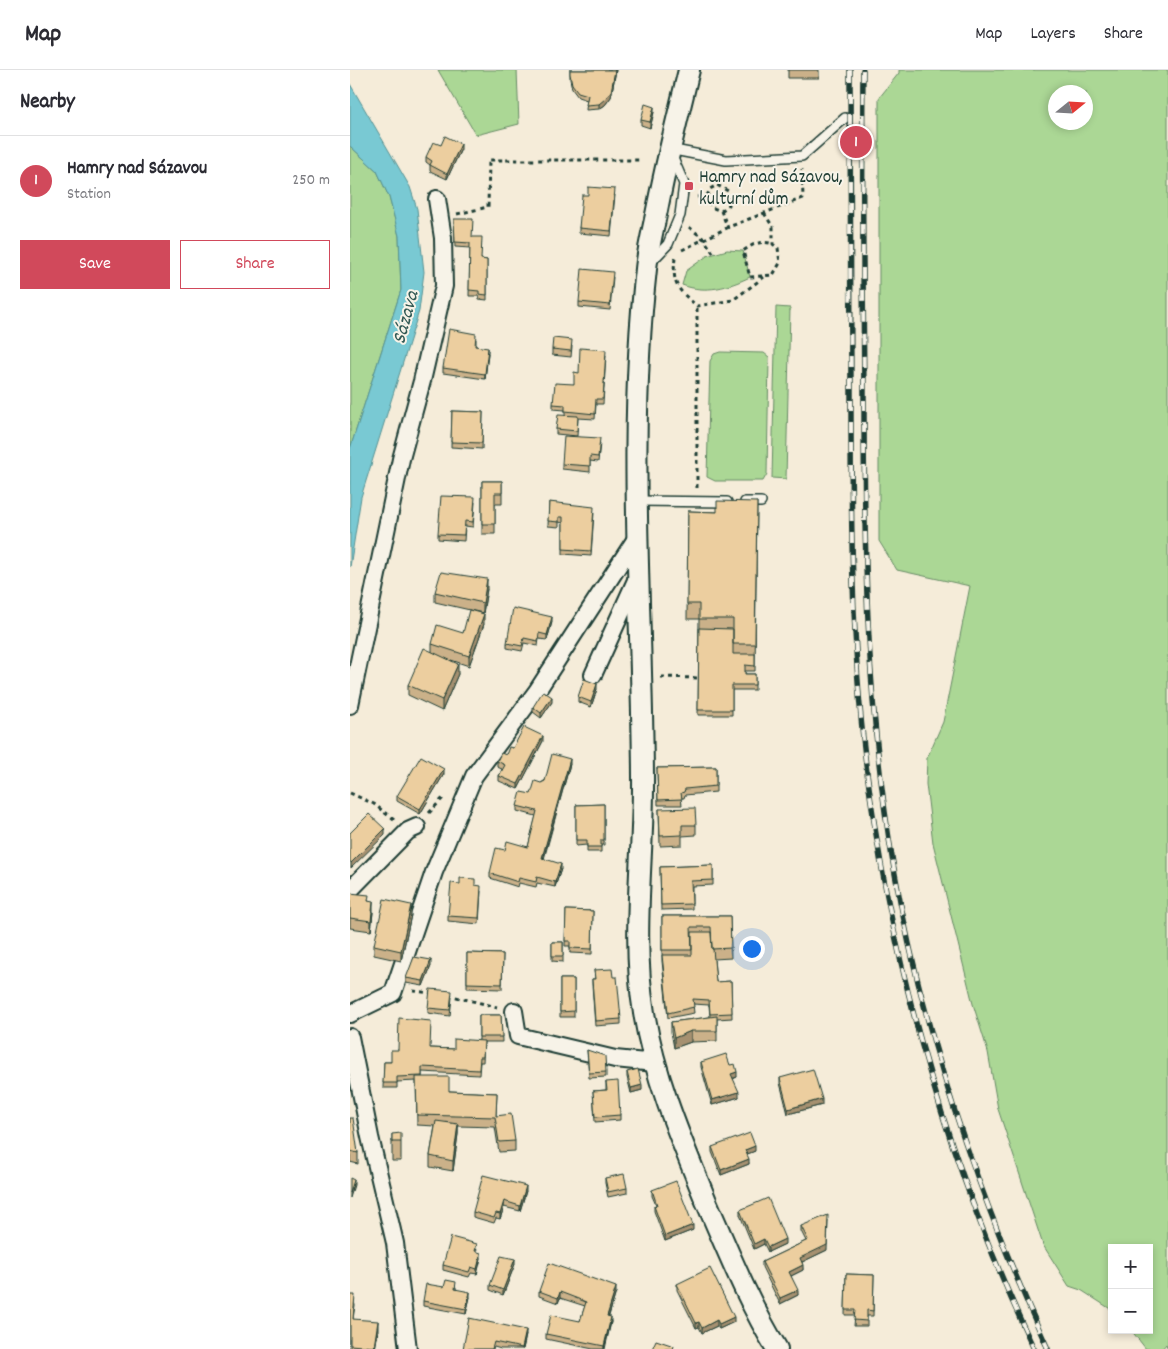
<!DOCTYPE html>
<meta charset="utf-8">
<style>
body{margin:0;font-family:Dekko,sans-serif;background:#f2f2f3;color:#2b2b33}
.controls{position:absolute;right:15px;bottom:15px;display:grid;overflow:hidden;border-radius:0px;box-shadow:0 2px 8px #0003}
.controls button{width:45px;height:45px;display:grid;place-items:center;padding:0;border:0;border-bottom:1px solid #e1e1e2;background:#fff;color:#2b2b33;font:25px sans-serif}
.compass{position:absolute;left:698px;top:15px;width:45px;height:45px;border-radius:50%;background:#fff;box-shadow:0 2px 8px #0003;rotate:72deg}
.you{position:absolute;left:401px;top:878px;width:18px;height:18px;margin:-12px;border:4px solid #fff;border-radius:50%;background:#1a73e8;box-shadow:0 0 0 8px #1a73e833}
.badge{display:grid;place-items:center;width:32px;height:32px;border-radius:50%;background:#d1495b;color:#fff;font-size:16px;font-weight:700}
.pin{position:absolute;translate:-50% -50%;border:2px solid #fff;box-shadow:0 1px 5px #0006}
.list{margin:0;padding:0;list-style:none}
h2{display:flex;justify-content:space-between;align-items:center;height:65px;margin:0;padding:0 20px;font-size:21px}
h2 small{font-size:16px;font-weight:400;color:#7c7c81}
.list li{display:grid;grid-template-columns:32px 1fr auto;gap:15px;align-items:center;box-sizing:border-box;height:90px;padding:0 20px;border-top:1px solid #e1e1e2}
.list b{display:block;font-size:19px;white-space:nowrap}
.list p{margin:0;font-size:16px;white-space:nowrap;color:#7c7c81}
.list em{font-size:16px;font-style:normal;color:#7c7c81}
.actions{display:flex;gap:10px;padding:15px 20px}
.actions a{flex:1;padding:11px 0;border:1px solid #d1495b;border-radius:0px;text-align:center;font-size:18px;color:#d1495b}
.actions .main{background:#d1495b;color:#fff}
.map{position:relative;flex:none;width:818px;height:1279px;overflow:hidden}
header{display:flex;align-items:center;gap:30px;box-sizing:border-box;height:70px;padding:0 25px;background:#fff;border-bottom:1px solid #e1e1e2}
header strong{font-size:24px}
nav{display:flex;gap:28px;margin-inline-start:auto;font-size:18px}
main{display:flex}
aside{flex:1;background:#fff}
.map>svg:first-child{display:block}
</style>
<header>
<strong>Map</strong>
<nav><a>Map</a><a>Layers</a><a>Share</a></nav>
</header>
<main>
<aside>
<h2>Nearby<small></small></h2>
<ul class="list">
<li><span class="badge">1</span><div><b>Hamry nad Sázavou</b><p>Station</p></div><em>250 m</em></li>
</ul>
<div class="actions"><a class="main">Save</a><a>Share</a></div>
</aside>
<div class="map">
<svg width="818" height="1279" viewBox="0 0 818 1279">
<rect width="100%" height="100%" fill="#f5ecd9"/>
<filter id="ink" filterUnits="userSpaceOnUse"><feTurbulence type="fractalNoise" baseFrequency=".02" numOctaves="2"/><feDisplacementMap in="SourceGraphic" scale="10" xChannelSelector="R" yChannelSelector="G"/><feConvolveMatrix kernelMatrix="1 2 1 2 8 2 1 2 1" color-interpolation-filters="sRGB"/></filter>
<g filter="url(#ink)">
<path fill="#abd795" stroke="#658a64" fill-rule="evenodd" d="M88,0H167L169,54L126,65Z
M549,0H818V1279L816,1274L812,1279H796L781,1260H799V1178H762V1240L731,1220L719,1216L693,1175L648,1039L638,982L623,934L583,773L576,714L577,688L593,652L620,516L547,500L529,471V28L549,3ZM706,22H736V52H706Z
M0,76L27,101L39,127L49,166L51,220L0,379Z
M377,180L393,181L400,207C379,217 356,224 332,215L336,201L357,186Z
M426,237L440,238L436,409L422,408Z
M370,282L414,283L419,287L417,404L413,411H365L357,407L360,291L364,284Z"/>
<path fill="#79c9d3" stroke="#559193" d="M0,14L60,117L67,139L74,202L69,241L11,427L0,497V379L51,220L49,166L39,127L27,101L0,76Z"/>
<g fill="none" stroke-linecap="round" stroke-linejoin="round">
<defs>
<path id="service" d="M300,193L318,174L330,145L334,114L319,79L376,90L452,86L495,48
M287,431L377,432
M395,432H411"/>
<path id="minor" d="M243,605L287,508
M0,635L51,389L72,311L94,216L93,168L87,129
M0,820L58,761L67,757
M164,941L168,966L265,989L305,993
M0,944L43,923L84,802L124,706L187,621L287,467
M0,967L20,1067L45,1173L58,1279"/>
<path id="tertiary" d="M339,0C328,45 317,89 308,135C304,156 298,178 296,199C277,367 292,538 293,706C294,785 281,866 294,943C305,1009 331,1070 356,1131C378,1181 398,1232 427,1279"/>
</defs>
<use href="#service" stroke="#1f3d34" stroke-width="12"/>
<use href="#minor" stroke="#1f3d34" stroke-width="20"/>
<use href="#tertiary" stroke="#1f3d34" stroke-width="24"/>
<path stroke="#1f3d34" stroke-width="3" stroke-dasharray="4 4" stroke-linecap="butt" d="M357,126L360,119L367,115L378,121L379,135L371,141
M347,127L357,126L361,137L371,141L378,158
M414,143L423,157V174L428,178L430,193L423,205L400,207L393,181C403,174 411,170 423,174
M107,144L138,137L139,90H292
M339,157L354,169L364,184
M332,180L381,156L453,128L452,99
M325,188C322,215 327,219 347,236L383,230L414,207
M347,418V236
M311,607L349,608
M0,723L24,734L44,750
M79,743L94,727
M63,921L84,923
M98,925L147,937"/>
<use href="#service" stroke="#f7f3e8" stroke-width="9"/>
<use href="#minor" stroke="#f7f3e8" stroke-width="16"/>
<use href="#tertiary" stroke="#f7f3e8" stroke-width="20"/>
<defs>
<path id="rail" d="M500,0C500,107 500,214 501,322C501,446 501,571 516,695C542,898 597,1094 684,1279
M513,0C512,107 513,214 514,322C514,479 516,637 543,793C572,961 627,1124 698,1279"/>
</defs>
<use href="#rail" stroke="#1f3d34" stroke-width="5.5"/>
<use href="#rail" stroke="#f7f3e8" stroke-width="4" stroke-dasharray="11" stroke-linecap="butt"/>
</g>
<path fill="#cbb189" stroke="#1f3d34" d="M220,0H266L261,27L255,35L249,39L236,40L237,30L228,27L222,19L220,9Z
M438,0H469V8H438Z
M304,42L300,58L291,55V50Z
M91,75L111,79L97,109L80,101V95L76,92V87Z
M238,125H265L261,166L229,163V158Z
M104,149L122,167L131,189L137,190V230L129,229V226H119L120,178L105,177Z
M263,207L260,240L229,237V232Z
M126,269V276L138,283L135,309L93,303V298Z
M222,276L221,287L202,285V279Z
M256,285L253,334H246L245,349L228,348L227,366L206,364V359L215,345V340L203,339V334L224,314L229,303Z
M102,341L133,342L132,379L101,377Z
M250,373L248,392L240,391V402L212,399V394Z
M132,411H152V434H145V464H132Z
M125,432L123,457L115,456L114,471L88,469V464Z
M199,432L244,442L241,486L213,484V453L209,452V457L198,456Z
M407,432L405,601H395V604H405V620H382V645H348L349,549H337L338,441L367,442Z
M137,519L133,543L85,532V522Z
M202,552L197,570L189,569L188,576L174,573L172,581L157,578V573Z
M134,554L119,596L101,590L108,604L92,641L58,625V615L82,582V574L113,563Z
M247,619L241,637L228,632V627Z
M202,632L191,648L183,642V637Z
M193,671L168,719L149,711V706L152,699L147,697V691L163,678Z
M220,694L194,789L211,799L205,817L187,813L186,817L169,813L168,817L140,808V803L155,780L178,777L186,746L167,741V736L181,724L191,713Z
M366,697V722L335,725L334,728H331L332,735H308L307,698Z
M94,704L70,744L47,731V726Z
M254,734V775H251V782H237V775L226,776V735Z
M309,739L346,755V765L332,766V775L310,776Z
M363,795V815L342,816V839L311,840L310,797Z
M125,815L131,821L129,854L98,851V846Z
M0,823L19,831L23,842L21,861L0,858Z
M216,840L243,841L242,884L220,883V876H215Z
M61,845L51,891L24,885V875Z
M312,846H380L381,888L364,889L366,912L381,911L382,948L367,949V971L341,972L324,978L321,962V952L360,947L359,935L343,934L344,943L318,948L312,891Z
M202,872H213V892L202,891Z
M117,883L153,884L152,919L117,918Z
M81,896L73,916L56,913V908Z
M244,900L263,907L271,949V954L245,956L242,914V909H245Z
M210,909H224V947H210Z
M102,927L100,946L78,943V938Z
M129,945H151L152,972H134L133,992H130L129,1005L72,1002V1007L99,1021L147,1023L146,1046L165,1071V1081L149,1082L145,1057L108,1056V1064L103,1101L80,1097V1086L85,1056L67,1055L66,1011L47,1012V1018H33L34,992H41L48,980L81,978L104,979L129,970Z
M237,980L256,1002V1007L239,1008Z
M351,992L380,995L387,1007L383,1009L389,1027L362,1035L351,997Z
M277,1002L292,1020L281,1023L277,1007Z
M430,1008L472,1035L438,1044L430,1013Z
M256,1012L270,1045V1050L245,1052L243,1021L256,1020Z
M0,1048L8,1083V1094L0,1092Z
M42,1064L51,1072V1091H42Z
M362,1077L405,1081L397,1084L399,1094L371,1105L362,1082Z
M255,1108L277,1118V1123L258,1127L255,1113Z
M302,1120L343,1160L315,1171L304,1141V1136L306,1135L302,1126Z
M176,1121L170,1141L154,1137L150,1149L146,1148L144,1153L123,1147V1142Z
M390,1140L435,1174L418,1182L414,1174L404,1179L390,1145Z
M451,1156L477,1180L452,1192L453,1200L441,1206L448,1225L430,1234L412,1197V1192L456,1171L451,1161Z
M127,1179L126,1181L131,1188L127,1204L121,1203L119,1207L93,1200V1195Z
M165,1194L153,1225L140,1220V1215Z
M496,1204L524,1205L523,1246H517V1256H504L505,1245H495Z
M327,1214L384,1252L369,1259L367,1256L352,1263L349,1257L346,1258L327,1220Z
M94,1217H106V1219L120,1227L116,1244L73,1236V1231Z
M189,1221L266,1222L259,1246L261,1252L255,1279H243L196,1269V1264L230,1251L235,1236L210,1228L208,1233L189,1226Z
M0,1225L5,1235L3,1249L28,1261L25,1279H0Z
M176,1265L173,1279H151L144,1277L143,1279H113Z"/>
<path fill="#a5906f" stroke="#1f3d34" d="M265,0H266L261,27L255,35L249,39V34Z
M304,37V42L300,58V52Z
M111,74V79L97,109V104Z
M138,278V283L135,309V304Z
M137,509V519L133,543V533Z
M134,544V554L119,596V586Z
M202,547V552L197,570V565Z
M108,594V604L92,641V630Z
M247,614V619L241,637V632Z
M202,627V632L191,648V643Z
M193,666V671L168,719V714Z
M220,689V694L192,793V788Z
M94,699V704L70,744V739Z
M35,759V765L1,798V793Z
M211,794V799L205,817V812Z
M23,832V842L21,861V851Z
M61,835V845L51,891V881Z
M81,890V896L73,916V911Z
M341,961V972L324,978V968Z
M387,1002V1007L381,1009V1004Z
M292,1015V1020L281,1023V1018Z
M389,1022V1027L362,1035V1030Z
M472,1029V1035L438,1044V1039Z
M108,1054V1064L103,1101V1091Z
M405,1076V1081L395,1085V1080Z
M399,1089V1094L371,1105V1100Z
M4,1110V1115L0,1128V1123Z
M176,1116V1121L170,1141V1136Z
M154,1131V1137L150,1149V1144Z
M478,1150L477,1180L450,1193V1188Z
M343,1155V1160L315,1171V1166Z
M414,1169V1174L404,1179V1174Z
M435,1169V1174L418,1182V1177Z
M131,1183V1188L127,1204V1199Z
M165,1189V1194L153,1225V1220Z
M453,1195V1200L439,1207V1202Z
M266,1217V1222L257,1251V1246Z
M448,1220V1225L430,1234V1228Z
M120,1222V1227L116,1244V1239Z
M210,1222V1228L208,1233V1228Z
M261,1247V1252L254,1279V1276Z
M384,1247V1252L369,1259V1254Z
M367,1250V1256L352,1263V1258Z
M28,1251V1261L25,1279H24Z
M349,1252V1257L346,1258V1253Z
M176,1260V1265L173,1279H172Z"/>
<path fill="#ecce9f" stroke="#1f3d34" d="M220,0H265L261,22L255,29L249,34L236,35L238,25L228,22L222,14L220,4Z
M295,34L304,37L300,52L291,50Z
M95,66L111,74L97,104L80,95L82,91L76,87L83,72L91,75Z
M238,117L265,119L261,161L229,158L232,125H238Z
M104,149H123L122,167H132L131,189L137,190V225L129,224V221L119,220L120,173L105,172Z
M232,199L263,202L260,235L229,232Z
M99,259L126,264L125,276L138,278L135,304L93,298Z
M203,268L222,270L221,281L202,279Z
M230,278L256,280L253,329H246L245,344L215,341V335L203,334L205,313L224,314V302L229,303Z
M102,341L133,342L132,373L101,372Z
M208,345L228,346L227,361L206,359Z
M214,366L250,368L248,387L240,386V396L212,394Z
M132,411H152V423H145V454H132Z
M91,426L125,427L123,452L115,451L114,465L88,464Z
M367,431L407,432L405,574H383V549H349V534H337L338,441L367,442Z
M199,432L244,437L241,481L213,479V447H209V452L198,451Z
M91,502L137,509L133,533L85,522Z
M163,538L202,547L197,565L189,563L188,571L174,568L172,576L157,573Z
M119,540L134,544L119,586L82,574L87,555L113,563Z
M349,558L383,559V584H405V596L395,595V604H405V615H382V640H348Z
M74,578L108,594L92,630L58,615Z
M234,609L247,614L241,632L228,627Z
M193,621L202,627L191,643L183,637Z
M174,657L193,666L168,714L149,706L155,695L147,691L151,683L156,685L159,677L163,678Z
M202,684L220,689L192,788L211,794L205,812L187,807L186,812L169,808L168,812L140,803L146,778L155,780L157,771L178,777L187,741L167,736L171,722L181,724L185,711L191,713L195,711Z
M71,686L94,699L70,739L47,726Z
M366,697V716L335,719L334,722L331,723L332,729L308,730L307,698Z
M254,734V770H251V777H237V770H226V735Z
M345,738L346,755H332V765L310,766L309,739Z
M19,744L35,759L1,793L0,791V763Z
M363,795V810L341,811L342,834L311,835L310,797Z
M110,808L125,809V815L131,816L129,848L98,846L101,813L110,814Z
M0,823L19,825L18,831L23,832L21,851L0,848Z
M34,829L61,835L51,881L24,875Z
M216,840L243,841L242,879L220,878V871H215Z
M312,846H380L381,878L362,879L361,857H341L342,880H312Z
M342,862H361L362,879H363L366,912L381,911L382,943L360,944L359,930L343,929L344,937L318,943L312,885H342Z
M202,872H213V886H202Z
M117,883L153,884L152,914L117,913Z
M64,887L81,890L73,911L56,908Z
M262,899L263,907H267L271,949L245,951L242,909H245L244,900Z
M210,909H224V941L210,942Z
M80,919L102,921L100,940L78,938Z
M129,945H151L152,967H129Z
M367,946V961H341L324,968L321,952Z
M49,948L81,951L80,978L104,979V969L134,971L133,987H130L129,1000L72,997V1006L47,1007V1013H33L34,992H41V980H48Z
M237,980L255,986L256,1002L239,1003Z
M376,984L380,995L385,994L387,1002L381,1004L389,1022L362,1030L351,992Z
M288,999L292,1015L281,1018L277,1002Z
M463,999L472,1029L438,1039L430,1008Z
M66,1007H99V1021L147,1023L146,1046L161,1044L165,1071L149,1072L145,1047L67,1045Z
M268,1011L270,1045L245,1047L243,1021L257,1020L256,1012Z
M0,1048H3L8,1083L0,1081Z
M86,1051L108,1054L103,1091L80,1086Z
M51,1063V1072H42V1064Z
M400,1063L405,1076L395,1080L399,1089L371,1100L362,1077Z
M274,1104L277,1118L258,1122L255,1108Z
M133,1105L176,1116L170,1136L154,1131L150,1144L146,1143L144,1148L123,1142Z
M0,1108L4,1110L0,1123Z
M326,1111L343,1155L315,1166L304,1136L307,1135L302,1120Z
M418,1128L435,1169L418,1177L414,1169L404,1174L390,1140Z
M478,1145L477,1175L450,1188L453,1195L439,1202L448,1220L430,1228L412,1192L458,1170L451,1156Z
M101,1167L127,1174L125,1181L131,1183L127,1199L121,1197L119,1202L93,1195Z
M151,1186L165,1189L153,1220L140,1215Z
M199,1193L266,1217L257,1246L261,1247L254,1276L196,1264L201,1245L230,1251L236,1232L210,1222L208,1228L189,1221Z
M360,1198L384,1247L369,1254L367,1250L352,1258L349,1252L346,1253L327,1214Z
M496,1204L524,1205L523,1241L517,1240V1251L504,1250L505,1240H495Z
M96,1210L106,1212L105,1219L120,1222L116,1239L73,1231L76,1214L94,1217Z
M0,1225H5L3,1249L28,1251L24,1277L0,1275Z
M119,1248L176,1260L172,1278L144,1272L142,1279H113Z
M306,1270L324,1276L323,1279H302Z"/>
</g>
<rect fill="#d1495b" stroke="#f7f3e8" stroke-width="2" x="334" y="111" width="10" height="10" rx="2.5"/>
<g text-anchor="middle" stroke-width="4" stroke-linejoin="round" paint-order="stroke">
<g font-size="19" fill="#1f3d34" stroke="#f7f3e8" text-anchor="start">
<text x="349" y="112">Hamry nad Sázavou,<tspan x="349" dy="22">kulturní dům</tspan></text>
</g>
<g font-size="20" font-style="italic" fill="#315954" stroke="#f7f3e8">
<text transform="translate(54 247) rotate(-75)" y="7">Sázava</text>
</g>
</g>
</svg>
<div class="controls">
<button>+</button>
<button>−</button>
</div>
<svg class="compass" viewBox="-18 -18 36 36"><path d="M0-13l5 13h-10z" fill="#e53935"/><path d="M0 13l5-13h-10z" fill="#7c7c81"/></svg>
<div class="you"></div>
<div class="pin badge" style="left:506px;top:72px">1</div>
</div>
</main>
